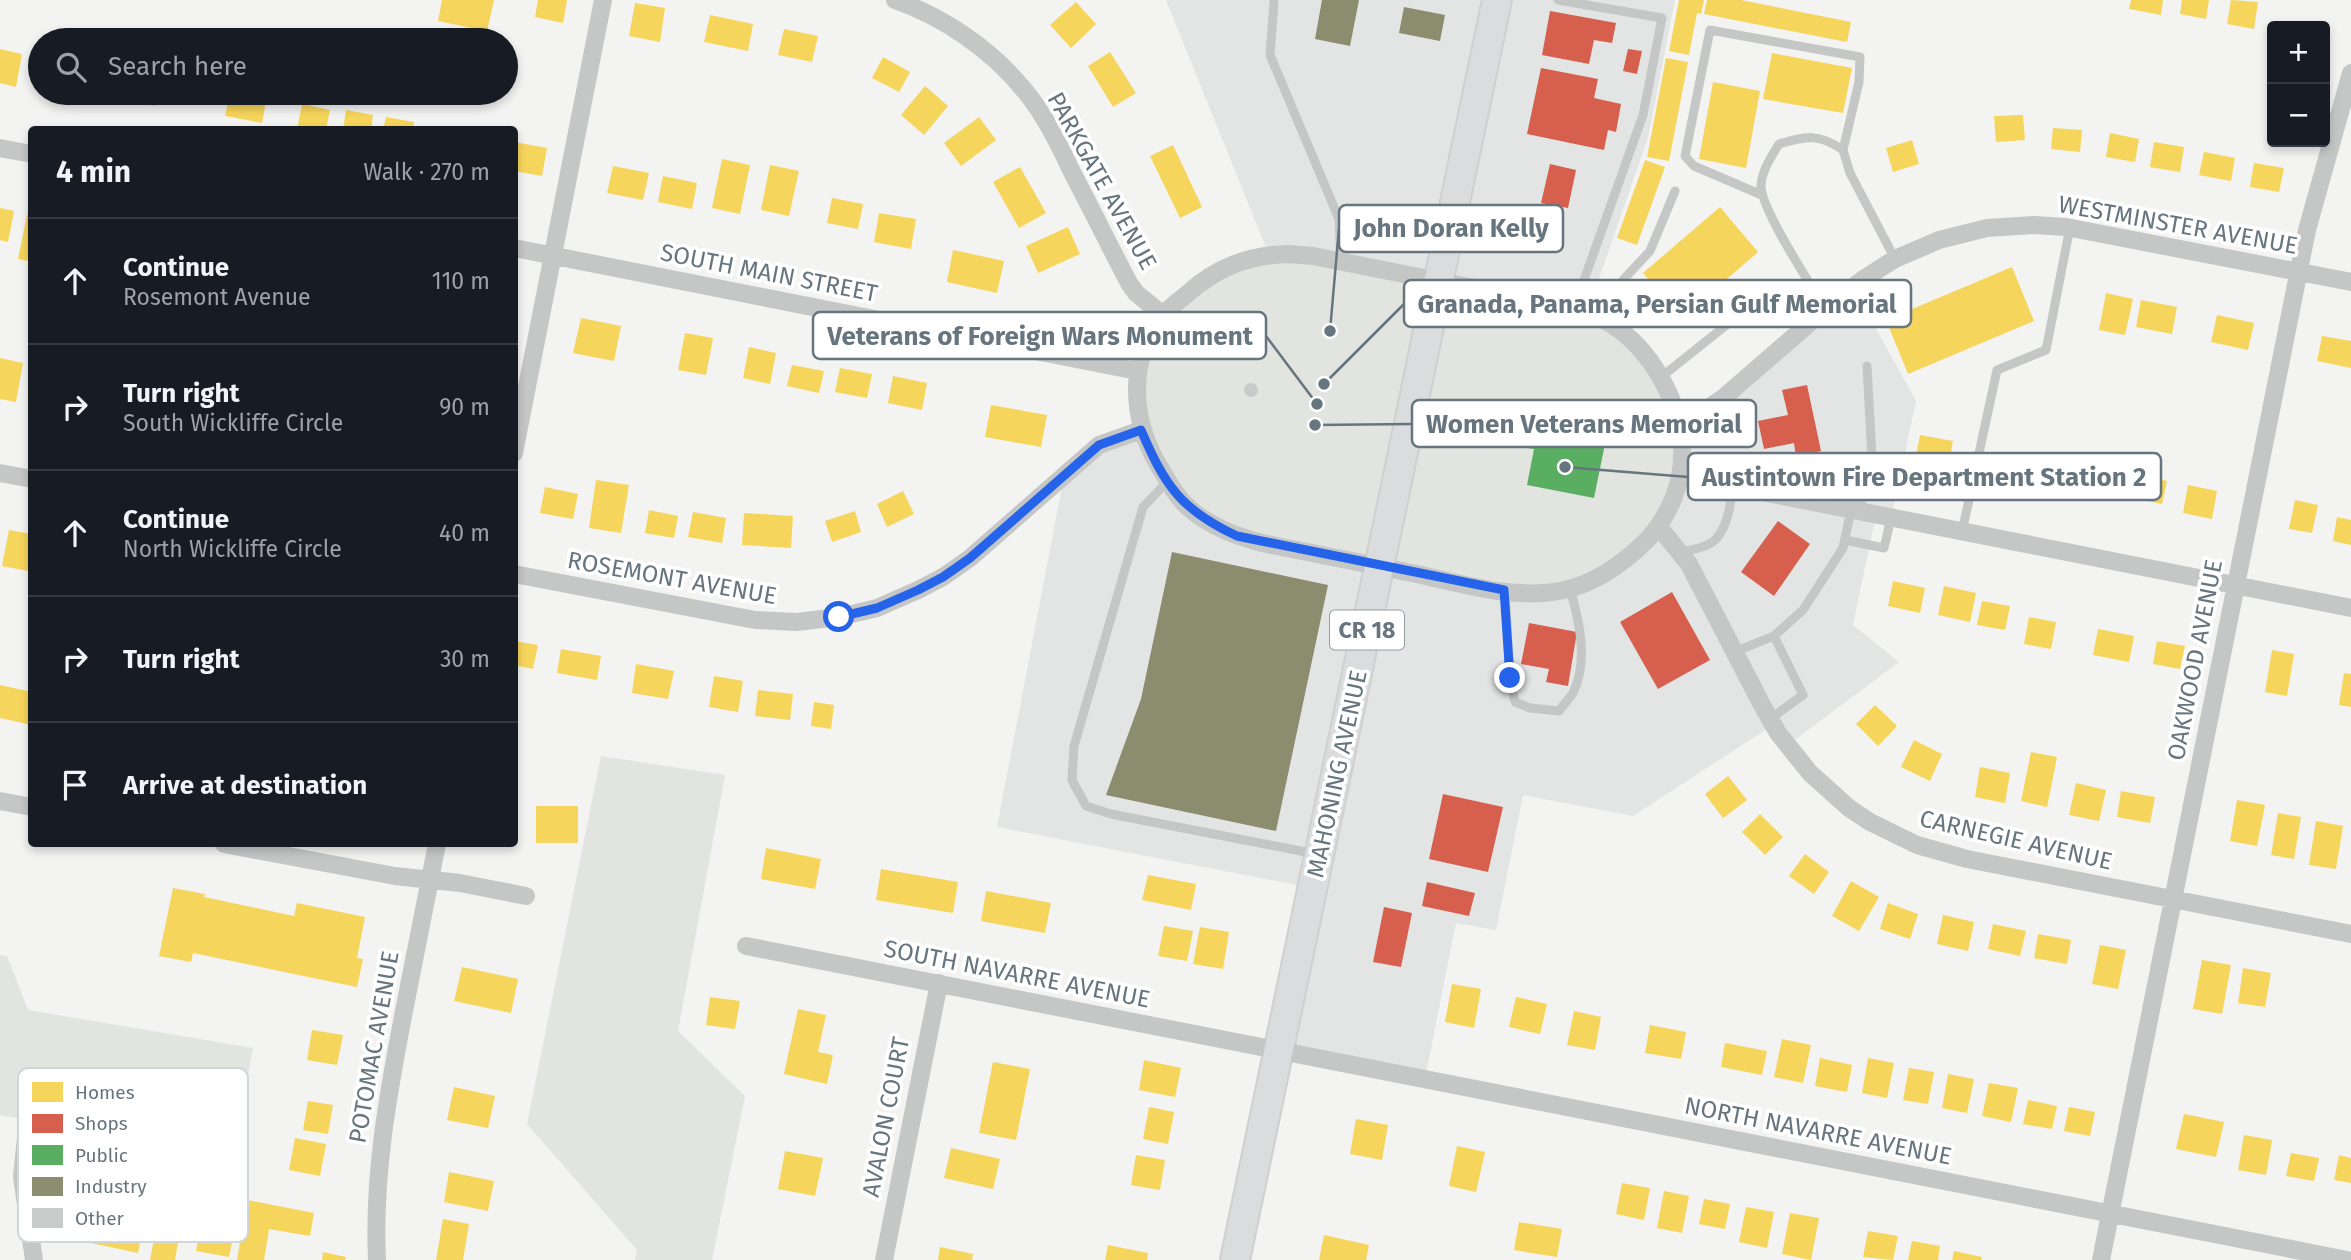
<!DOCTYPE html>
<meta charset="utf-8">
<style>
body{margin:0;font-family:"Fira Sans",sans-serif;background:#242831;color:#f1f3f6}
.controls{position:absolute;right:21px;top:21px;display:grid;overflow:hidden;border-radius:7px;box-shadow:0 4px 10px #0003}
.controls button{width:63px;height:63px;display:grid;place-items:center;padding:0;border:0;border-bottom:2px solid #363941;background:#171b24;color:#f1f3f6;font:35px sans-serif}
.stop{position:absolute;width:21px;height:21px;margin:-16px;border:5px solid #2563eb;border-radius:50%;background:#fff}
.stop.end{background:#2563eb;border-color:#fff;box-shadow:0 2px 7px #0008}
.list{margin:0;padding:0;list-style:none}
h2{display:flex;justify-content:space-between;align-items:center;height:91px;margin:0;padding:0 28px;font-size:30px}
h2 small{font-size:23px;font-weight:400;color:#9ea1a6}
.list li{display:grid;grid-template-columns:46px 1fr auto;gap:21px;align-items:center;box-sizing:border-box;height:126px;padding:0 28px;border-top:2px solid #363941}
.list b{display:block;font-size:26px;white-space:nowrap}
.list p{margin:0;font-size:23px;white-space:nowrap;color:#9ea1a6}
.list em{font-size:23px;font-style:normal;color:#9ea1a6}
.icon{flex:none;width:38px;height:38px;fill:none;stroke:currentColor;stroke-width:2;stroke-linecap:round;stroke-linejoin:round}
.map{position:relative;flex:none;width:2351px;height:1260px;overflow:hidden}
.search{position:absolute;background:#171b24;box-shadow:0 4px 10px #0003;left:28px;top:28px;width:490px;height:77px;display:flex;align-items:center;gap:18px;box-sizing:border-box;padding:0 24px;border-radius:38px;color:#9ea1a6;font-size:26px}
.panel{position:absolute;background:#171b24;box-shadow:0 4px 10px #0003;left:28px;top:126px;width:490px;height:721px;border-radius:7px}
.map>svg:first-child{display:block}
</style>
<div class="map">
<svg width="2351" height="1260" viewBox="0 0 2351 1260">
<rect width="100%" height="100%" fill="#f3f3f1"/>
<path fill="#e3e4e4" d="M1166,0H1675L1648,138L1587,313L1269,255Z
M1853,287L1916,401L1891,518L1876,515L1853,625L1899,662L1788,745L1773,725L1633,816L1523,795L1496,930L1456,923L1425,1079L1279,1050L1312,888L997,827L1064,476L1141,430L1681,427Z"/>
<path fill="#e1e4df" d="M1269,255L1537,300L1622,332L1681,427L1673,498L1608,572L1541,593L1262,543L1175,493L1136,387L1144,350L1195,286Z
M601,756L725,775L678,1031L745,1096L712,1260H635L637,1250L527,1124Z
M0,955L7,956L28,1010L253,1048L232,1157L0,1115Z"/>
<path fill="#f6d55c" d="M442,0H494L487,31L438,21Z
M538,0H567L563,23L535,17Z
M1679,0H1704L1701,14L1697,13L1689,55L1669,51Z
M1707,0H1741L1851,22L1847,42L1704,14Z
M2131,0H2163L2161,15L2129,9Z
M2182,0H2209L2206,19L2180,14Z
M2231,0L2258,2L2254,29L2227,24Z
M1076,2L1096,24L1071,48L1050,25Z
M635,3L665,8L660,42L629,36Z
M710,15L753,24L748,51L704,42Z
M784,29L818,36L812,62L778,55Z
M0,49L22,54L16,87L0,83Z
M1110,52L1136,93L1113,107L1088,66Z
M1772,53L1852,68L1843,113L1763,99Z
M883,57L910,72L899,92L872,78Z
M1666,58L1688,62L1669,161L1647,157Z
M1713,82L1760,91L1746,168L1699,159Z
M925,86L948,106L924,135L901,115Z
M80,93H111L109,100Z
M125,93H158L155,106L124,100Z
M230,93H253L267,96L262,123L225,116Z
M302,104L330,110L326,130H297Z
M346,110L373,115L371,130H343Z
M2023,115L2025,140L1996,142L1994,116Z
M386,117L414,122L413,130H383Z
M979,117L996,140L961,166L944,143Z
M2053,128L2082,130L2080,152L2051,149Z
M2110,133L2139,139L2135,162L2106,157Z
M1912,140L1919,164L1893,172L1886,148Z
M514,142L547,148L542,176L514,171Z
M2154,142L2184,147L2180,172L2150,167Z
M1173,145L1202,207L1180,218L1150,156Z
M2204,152L2235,158L2231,181L2199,175Z
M722,159L750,165L740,214L712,208Z
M1645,160L1665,167L1637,245L1617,238Z
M2254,163L2284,168L2279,192L2250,187Z
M770,165L799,171L789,216L761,210Z
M613,166L649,173L643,200L607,193Z
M1020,167L1046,213L1019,228L993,182Z
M663,176L697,183L692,209L658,202Z
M832,198L863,204L858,229L827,223Z
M1720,207L1758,252L1682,318L1643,273Z
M0,208L14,211L8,242L0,240Z
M28,210H32V262L18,259Z
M879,213L916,219L911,249L874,242Z
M1068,227L1080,254L1038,273L1026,246Z
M953,250L1004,261L997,293L947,282Z
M2012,267L2034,321L1908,374L1886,320Z
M2106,293L2133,299L2125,335L2099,330Z
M2141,300L2177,307L2172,334L2136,327Z
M2217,315L2254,323L2248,350L2211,342Z
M581,318L621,326L614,361L573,353Z
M685,333L713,338L706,375L678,370Z
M2322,336L2351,341V368L2317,361Z
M749,347L776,353L770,384L743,378Z
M0,358L23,363L16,402L0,399Z
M792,365L824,371L819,393L787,386Z
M840,368L872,374L867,398L835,392Z
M893,376L927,383L922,410L888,403Z
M991,405L1047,415L1041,447L985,437Z
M1920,435L1953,441L1948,469L1915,462Z
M2137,474L2167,481L2162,504L2132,498Z
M596,480L629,485L621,533L589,528Z
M2188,485L2217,491L2212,519L2183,513Z
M545,487L578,494L573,519L540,513Z
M903,491L914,514L887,527L877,504Z
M2295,500L2318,505L2312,533L2289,529Z
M649,510L678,516L674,538L645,533Z
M855,511L861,532L832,542L825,521Z
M693,512L726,518L722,543L688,537Z
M744,513L793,516L791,548L742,545Z
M2337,517L2351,520V545L2333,541Z
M9,530L32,534L28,571L2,566Z
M1893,581L1925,588L1920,613L1888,606Z
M1944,586L1976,593L1970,622L1938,615Z
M1982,601L2010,606L2005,630L1977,625Z
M2029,617L2056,622L2051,649L2024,644Z
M2098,629L2134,636L2129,662L2093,655Z
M514,641L538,645L533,669L514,665Z
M2157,641L2185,646L2180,669L2153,664Z
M561,649L601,656L597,680L557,673Z
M2272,650L2294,654L2287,696L2265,692Z
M636,664L674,671L668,699L632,693Z
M2344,673L2351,674V707L2339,705Z
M714,676L743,681L738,712L709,707Z
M0,685L32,692V725L0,718Z
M758,690L793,694L790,720L755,716Z
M814,702L834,705L831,729L811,726Z
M1875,705L1897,726L1878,746L1856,724Z
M1914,740L1942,754L1930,781L1901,767Z
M2031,752L2057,757L2047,807L2021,801Z
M1980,767L2010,773L2005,803L1975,797Z
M1728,776L1747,800L1723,818L1705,794Z
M2076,783L2106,790L2099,821L2069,815Z
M2121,791L2155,797L2150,823L2117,817Z
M2237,800L2265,805L2257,846L2230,841Z
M536,806H578V843H536Z
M2278,813L2301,817L2294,859L2271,855Z
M1760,814L1783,837L1765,855L1742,832Z
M2316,821L2343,826L2336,869L2309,865Z
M766,848L821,859L815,889L761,879Z
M1805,854L1829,872L1814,894L1789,876Z
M881,869L958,882L953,913L876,900Z
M1148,875L1196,884L1191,910L1142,900Z
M1851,881L1879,897L1859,931L1832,916Z
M173,888L205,894L204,897L294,916L297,903L365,917L357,958L363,959L357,987L193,953L191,962L159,956Z
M986,891L1051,903L1045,933L981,921Z
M1888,903L1918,914L1910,939L1880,929Z
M1943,915L1974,922L1968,951L1937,944Z
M1993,924L2026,931L2020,956L1988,949Z
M1164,926L1193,931L1187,961L1158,956Z
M1200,927L1229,932L1223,969L1193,964Z
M2038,934L2071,940L2067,964L2034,958Z
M2100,945L2126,950L2118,989L2092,984Z
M2202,960L2231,965L2222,1014L2193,1009Z
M462,967L518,979L511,1013L454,1001Z
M2243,968L2271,973L2265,1007L2238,1003Z
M1452,984L1481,989L1474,1028L1445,1022Z
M710,997L740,1001L735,1029L706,1025Z
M1516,997L1547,1004L1540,1034L1509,1027Z
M798,1009L826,1015L818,1052L833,1055L827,1084L784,1074Z
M1574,1011L1601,1017L1595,1050L1567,1045Z
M1650,1025L1686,1032L1681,1059L1645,1053Z
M312,1030L343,1035L337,1065L307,1060Z
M1782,1039L1811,1045L1803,1083L1774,1077Z
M1725,1043L1767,1051L1762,1075L1721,1067Z
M1820,1058L1852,1065L1847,1092L1815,1086Z
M1868,1058L1894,1063L1887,1098L1862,1093Z
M1144,1060L1181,1068L1175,1097L1139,1090Z
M993,1062L1030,1069L1016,1140L979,1133Z
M1909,1068L1934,1072L1928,1104L1903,1100Z
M1948,1074L1974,1079L1967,1113L1942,1108Z
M1989,1083L2018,1088L2011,1122L1982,1116Z
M454,1087L495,1096L488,1128L447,1120Z
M2028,1100L2057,1106L2052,1129L2023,1124Z
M308,1101L333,1105L328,1134L303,1130Z
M1149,1107L1174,1112L1168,1144L1143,1139Z
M2069,1107L2095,1112L2090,1136L2064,1131Z
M2184,1114L2224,1122L2216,1157L2176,1149Z
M1356,1119L1388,1125L1382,1160L1350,1154Z
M2244,1135L2272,1140L2266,1175L2238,1170Z
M295,1138L326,1144L320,1176L289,1170Z
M1457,1146L1485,1152L1476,1192L1449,1186Z
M951,1148L1000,1159L993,1189L944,1178Z
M785,1151L823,1158L815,1196L778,1189Z
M2291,1153L2319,1158L2314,1181L2286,1176Z
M1136,1155L1165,1160L1160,1190L1131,1185Z
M2339,1155L2351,1158V1183L2334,1180Z
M449,1172L494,1181L488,1211L444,1202Z
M1622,1183L1650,1188L1644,1220L1616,1214Z
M1664,1191L1689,1196L1682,1233L1657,1228Z
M1704,1199L1730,1204L1725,1229L1699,1224Z
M247,1200L314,1213L310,1236L269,1229L264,1260H237Z
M1746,1207L1774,1212L1767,1248L1739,1242Z
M204,1212L237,1218L229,1257L196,1251Z
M1790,1213L1819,1218L1811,1260L1782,1254Z
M82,1217L143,1230L138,1253L77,1240Z
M443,1219L469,1224L463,1260H436Z
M157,1222L181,1226L175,1260H150Z
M1519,1222L1562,1229L1557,1257L1514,1250Z
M1868,1231L1898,1236L1893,1260L1863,1257Z
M1324,1235L1369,1245L1366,1260H1319Z
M1912,1241L1940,1246L1938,1260H1908Z
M1108,1245L1148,1253L1147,1260H1105Z
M940,1247L973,1254L972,1260H938Z
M1954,1251L1982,1257L1981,1260H1952Z
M323,1252L346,1257L345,1260H322Z"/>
<path fill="#d6604d" d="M1550,11L1616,23L1612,43L1594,40L1589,64L1542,55Z
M1628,49L1642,51L1637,74L1623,71Z
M1541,68L1598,79L1594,98L1621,104L1616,132L1608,130L1604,150L1527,134Z
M1550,164L1576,170L1568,208L1541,203Z
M1807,385L1821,451L1796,457L1794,443L1764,449L1758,421L1788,415L1782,390Z
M1778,521L1810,544L1774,596L1741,572Z
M1672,592L1710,660L1658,689L1620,622Z
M1529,623L1577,632L1568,686L1546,682L1549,669L1521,664Z
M1443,794L1503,807L1488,872L1429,859Z
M1427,882L1475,893L1469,916L1422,906Z
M1384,907L1412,913L1401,967L1373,962Z"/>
<path fill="#5aae61" d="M1555,419L1608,429L1594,498L1527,485L1534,449L1527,448L1529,438L1536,439L1539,421L1554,424Z"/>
<path fill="#8c8c6e" d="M1322,0H1359L1350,46L1315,39Z
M1404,7L1445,15L1440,41L1399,33Z
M1172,552L1328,585L1276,831L1106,795L1141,699Z"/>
<path fill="#c9caca" d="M1244 390a7 7 0 1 1 14 0a7 7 0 1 1-14 0Z"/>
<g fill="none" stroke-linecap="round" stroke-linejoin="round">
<defs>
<path id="primary" d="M1235,1260L1497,0"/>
</defs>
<use href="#primary" stroke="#cfd0cf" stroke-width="32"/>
<path stroke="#c5c7c7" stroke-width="9" d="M1558,0L1662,18L1643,115L1574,308
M1274,2L1270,55L1339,219L1341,262
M1762,195L1694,166L1685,156L1710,30L1860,57L1859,82L1843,150
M1826,309C1812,287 1759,207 1761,184C1763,169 1771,157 1779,144C1807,136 1818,133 1843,150L1850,173L1895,259
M1601,319L1623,280L1650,251L1675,191
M1660,378L1774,287L1788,297L1812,322
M1168,481L1143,507L1074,746L1072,780L1086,806L1111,814L1316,854
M1859,511L1872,457L1867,366
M1962,532L1997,370L2046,350L2070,227
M1845,540L1884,548L1891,518
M1680,552C1689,550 1699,549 1707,545C1726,538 1732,503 1732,486
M1505,590L1510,678L1515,702L1530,708L1559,711C1563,705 1569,699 1573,693C1589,660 1579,621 1570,588
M1774,636L1803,610L1843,548L1851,510
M1734,652L1774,636L1803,695L1770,719"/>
<path stroke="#c5c7c7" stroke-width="18" d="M895,0C944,17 992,50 1025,91C1045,115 1059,145 1073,174C1092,210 1110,247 1129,283L1136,293L1163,315
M0,148L32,154
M514,248L1137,371
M1289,254L1313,256C1368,267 1423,278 1479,289C1522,297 1572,301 1611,324C1651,349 1680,401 1682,448C1684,480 1670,515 1648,539C1624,563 1597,583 1564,590C1515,601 1460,583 1412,573C1362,563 1312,553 1262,543C1236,536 1211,527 1190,509C1176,497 1168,481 1159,466C1131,420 1127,359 1163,315C1170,307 1179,301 1187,294C1217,267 1249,255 1289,254Z
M1681,427L1723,398L1835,301L1865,278L1895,259L1939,240L1987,228L2034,225L2066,227L2351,282
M514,453L603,0
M0,473L32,479
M1681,476L2351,608
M1659,527L1689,564L1762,705L1778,733L1810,773L1849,808L1870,822L1917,845L1967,859L2351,934
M514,574L755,620L796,622L839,617L877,608L918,590L943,577L970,558L1099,445L1141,430
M0,801L32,807
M224,844L395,876L460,883L526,896
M746,946L2347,1260
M26,1137L22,1177L34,1260
M377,1260C373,1175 388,1094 404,1011C415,955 426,899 437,844
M884,1260L939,983
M2101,1260L2307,230L2351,73"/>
<use href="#primary" stroke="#dbdcdd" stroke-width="28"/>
</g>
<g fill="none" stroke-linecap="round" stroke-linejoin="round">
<path stroke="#2563eb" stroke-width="9" d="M839,617L877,608L918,590L943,577L970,558L1099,445L1141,430C1165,486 1181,510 1237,536L1504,590L1510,678"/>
</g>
<g text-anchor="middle" stroke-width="7" stroke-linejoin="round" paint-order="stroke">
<rect fill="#fff" stroke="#949ea5" stroke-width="2" x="1330" y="610.5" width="74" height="39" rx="5"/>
<g font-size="23" font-weight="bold" fill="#66757e">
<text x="1367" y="638">CR 18</text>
</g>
<g font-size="24" fill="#66757e" stroke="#fff">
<text transform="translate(1102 181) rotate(61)" y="8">PARKGATE AVENUE</text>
<text transform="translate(2178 225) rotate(10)" y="8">WESTMINSTER AVENUE</text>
<text transform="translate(769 273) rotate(11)" y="8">SOUTH MAIN STREET</text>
<text transform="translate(672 578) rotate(10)" y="8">ROSEMONT AVENUE</text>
<text transform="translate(2195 660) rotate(-79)" y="8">OAKWOOD AVENUE</text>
<text transform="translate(1337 774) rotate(-78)" y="8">MAHONING AVENUE</text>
<text transform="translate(2016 840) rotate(13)" y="8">CARNEGIE AVENUE</text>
<text transform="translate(1017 974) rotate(11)" y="8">SOUTH NAVARRE AVENUE</text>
<text transform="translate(374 1047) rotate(-80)" y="8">POTOMAC AVENUE</text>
<text transform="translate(886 1117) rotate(-79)" y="8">AVALON COURT</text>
<text transform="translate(1818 1131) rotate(11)" y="8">NORTH NAVARRE AVENUE</text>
</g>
</g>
<rect x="18" y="1068" width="230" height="174" rx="10" fill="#fff" stroke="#d1d6d8" stroke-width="2"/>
<rect x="32" y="1082" width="31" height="20" fill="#f6d55c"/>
<rect x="32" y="1114" width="31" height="19" fill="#d6604d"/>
<rect x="32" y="1145" width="31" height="20" fill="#5aae61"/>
<rect x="32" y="1177" width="31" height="19" fill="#8c8c6e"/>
<rect x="32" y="1208" width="31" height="20" fill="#c9caca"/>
<g font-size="19" fill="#66757e">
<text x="75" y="1099">Homes</text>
<text x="75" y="1130">Shops</text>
<text x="75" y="1162">Public</text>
<text x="75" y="1193">Industry</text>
<text x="75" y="1225">Other</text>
</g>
<path fill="none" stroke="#66757e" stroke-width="2.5" d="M1330 331L1339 228M1324 384L1404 304M1317 404L1266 336M1315 425L1412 424M1565 467L1688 477"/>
<g fill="#66757e" stroke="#fff" stroke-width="2.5">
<circle cx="1330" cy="331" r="7"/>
<circle cx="1324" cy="384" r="7"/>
<circle cx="1317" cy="404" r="7"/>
<circle cx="1315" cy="425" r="7"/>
<circle cx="1565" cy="467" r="7"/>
</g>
<g fill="#fff" stroke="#66757e" stroke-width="2.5">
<rect x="1339" y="205" width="224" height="47" rx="7"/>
<rect x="1404" y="280" width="507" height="47" rx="7"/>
<rect x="813" y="312" width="453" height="47" rx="7"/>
<rect x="1412" y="400" width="344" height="47" rx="7"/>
<rect x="1688" y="453" width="473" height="47" rx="7"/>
</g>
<g font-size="26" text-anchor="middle" font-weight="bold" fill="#66757e">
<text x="1451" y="237">John Doran Kelly</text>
<text x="1657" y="313">Granada, Panama, Persian Gulf Memorial</text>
<text x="1040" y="345">Veterans of Foreign Wars Monument</text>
<text x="1584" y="433">Women Veterans Memorial</text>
<text x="1924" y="486">Austintown Fire Department Station 2</text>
</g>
</svg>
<div class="controls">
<button>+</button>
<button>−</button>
</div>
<div class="stop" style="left:839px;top:617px"></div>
<div class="stop end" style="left:1510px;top:678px"></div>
<div class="search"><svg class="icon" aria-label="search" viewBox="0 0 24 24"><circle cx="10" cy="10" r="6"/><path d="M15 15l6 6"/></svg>Search here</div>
<section class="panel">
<h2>4 min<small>Walk · 270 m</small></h2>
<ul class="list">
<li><svg class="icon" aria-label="ahead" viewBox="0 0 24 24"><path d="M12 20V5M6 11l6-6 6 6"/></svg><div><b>Continue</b><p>Rosemont Avenue</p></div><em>110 m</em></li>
<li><svg class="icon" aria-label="right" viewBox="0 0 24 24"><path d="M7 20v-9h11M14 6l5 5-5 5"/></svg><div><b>Turn right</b><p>South Wickliffe Circle</p></div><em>90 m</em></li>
<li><svg class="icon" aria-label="ahead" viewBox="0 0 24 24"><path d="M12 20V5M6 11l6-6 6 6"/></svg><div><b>Continue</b><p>North Wickliffe Circle</p></div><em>40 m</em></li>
<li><svg class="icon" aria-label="right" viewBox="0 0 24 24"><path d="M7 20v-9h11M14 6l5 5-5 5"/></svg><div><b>Turn right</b></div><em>30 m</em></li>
<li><svg class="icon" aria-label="arrive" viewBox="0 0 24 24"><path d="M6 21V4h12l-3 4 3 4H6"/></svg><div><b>Arrive at destination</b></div></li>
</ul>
</section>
</div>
